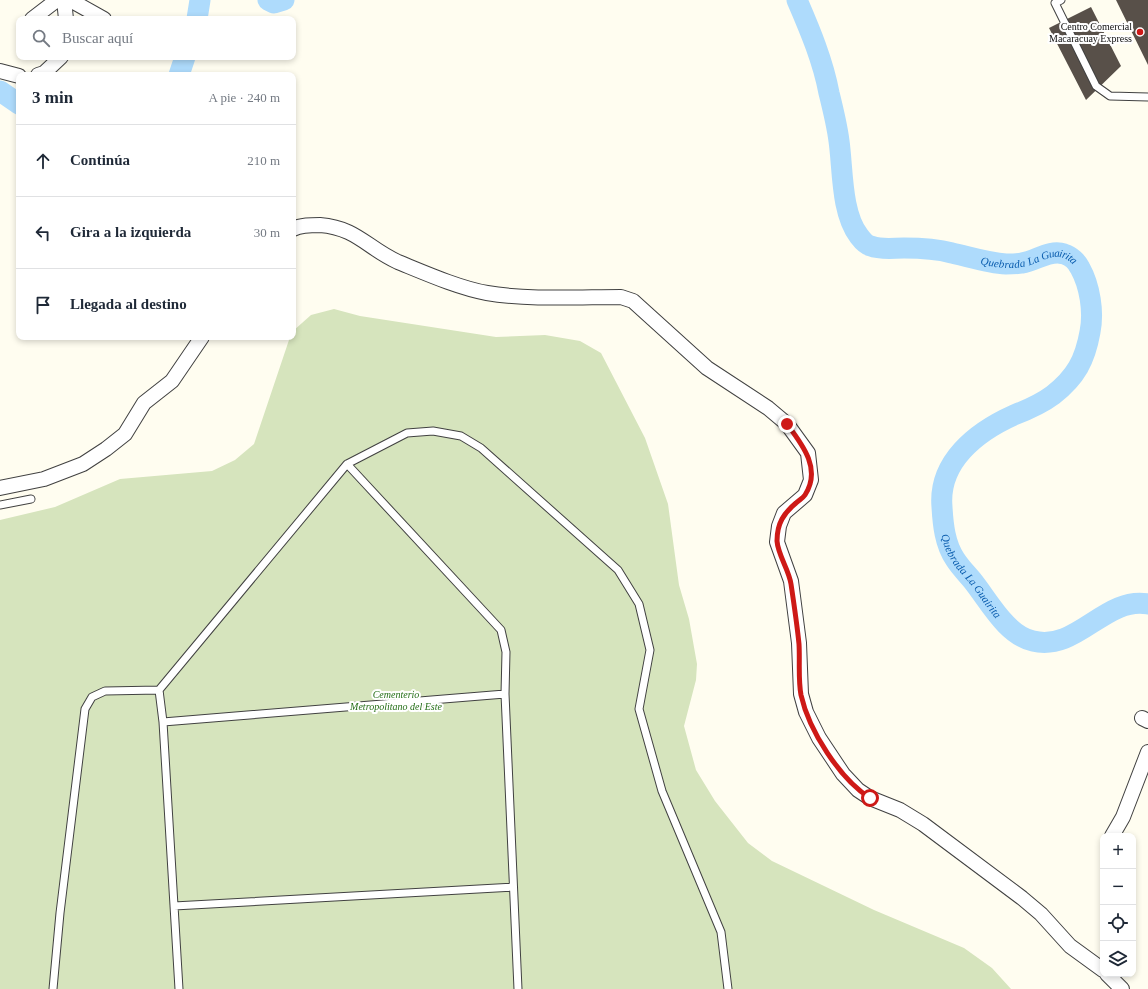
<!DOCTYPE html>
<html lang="es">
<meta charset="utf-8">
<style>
body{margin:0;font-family:Georgia,serif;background:#f2f2f3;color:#1f2937}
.controls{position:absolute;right:12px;bottom:12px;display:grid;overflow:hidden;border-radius:8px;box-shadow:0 2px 6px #0003}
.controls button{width:36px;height:36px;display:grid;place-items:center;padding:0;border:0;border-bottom:1px solid #e0e1e3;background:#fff;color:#1f2937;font:20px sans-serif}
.stop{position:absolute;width:12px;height:12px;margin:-9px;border:3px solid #ce1917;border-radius:50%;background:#fff}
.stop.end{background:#ce1917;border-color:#fff;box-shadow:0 1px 4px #0008}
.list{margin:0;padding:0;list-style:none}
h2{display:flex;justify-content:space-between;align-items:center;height:52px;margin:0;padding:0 16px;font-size:17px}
h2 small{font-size:13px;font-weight:400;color:#747a83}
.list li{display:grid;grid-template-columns:26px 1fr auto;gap:12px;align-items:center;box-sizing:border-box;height:72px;padding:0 16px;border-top:1px solid #e0e1e3}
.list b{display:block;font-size:15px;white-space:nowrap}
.list em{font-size:13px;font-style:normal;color:#747a83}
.icon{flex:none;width:22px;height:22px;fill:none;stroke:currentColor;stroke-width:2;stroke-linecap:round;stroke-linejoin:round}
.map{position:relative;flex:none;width:1148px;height:989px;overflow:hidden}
.search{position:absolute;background:#fff;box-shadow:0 2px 6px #0003;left:16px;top:16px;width:280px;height:44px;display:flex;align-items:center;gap:10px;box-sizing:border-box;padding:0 14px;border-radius:8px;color:#747a83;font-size:15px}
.panel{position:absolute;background:#fff;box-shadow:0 2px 6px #0003;left:16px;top:72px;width:280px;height:268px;border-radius:8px}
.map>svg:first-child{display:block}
</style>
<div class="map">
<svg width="1148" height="989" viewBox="0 0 1148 989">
<rect width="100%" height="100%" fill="#fffdf0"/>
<path fill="#d6e4bd" d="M334,309L360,316L496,337L545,335L580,341L601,353L645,438L668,504L679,585L689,619L697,664L696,680L684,726L696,770L715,801L748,843L772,861L874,910L964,948L992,968L1011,989H0V520L55,507L120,479L212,471L235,460L254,444L290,337H293V331L311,315Z"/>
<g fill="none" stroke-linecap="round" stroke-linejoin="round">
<g stroke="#aedbfc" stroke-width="21">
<path d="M268,0L274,3L284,0"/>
<path id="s1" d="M797,0C810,30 823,61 829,93C833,109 837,125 839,141C843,169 841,213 859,236C862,240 866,245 871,246C881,250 893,248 904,248C920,248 937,249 952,253C970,257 988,263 1006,264C1011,264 1017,264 1022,263C1036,261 1050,249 1064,254C1071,256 1077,262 1080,268C1090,286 1094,312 1090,332C1085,360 1076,377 1053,395C1041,404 1027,410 1014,415C976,432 938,462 942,507C943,525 945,544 955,559C960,567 967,574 972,580C989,601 1006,635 1033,641C1077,652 1105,596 1148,604"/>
<path d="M197,19L200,0"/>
<path d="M179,75L185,57"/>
<path d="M0,91L19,104"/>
</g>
</g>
<path fill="#585049" d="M1116,0H1148V65Z
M1091,7L1121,66L1086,100L1049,28Z"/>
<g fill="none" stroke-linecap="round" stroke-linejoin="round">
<defs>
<path id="service" d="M1061,0L1055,3L1096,86L1110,96L1148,97
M347,464L501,630L506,652L505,694L518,989
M0,505L31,499
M163,722L505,694
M174,906L513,887
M53,989L60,913L85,709L92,697L105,691L159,690
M179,989L163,722L159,690L347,464L407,433L433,431L461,436L481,448L618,570L639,604L650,650L639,709L662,791L721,932L728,989"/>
<path id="minor" d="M64,0L66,19
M70,0L104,19
M32,19L57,0
M0,71L19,76
M38,75L44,73L61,57
M293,229C301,225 311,225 320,225C357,228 367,248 398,262C425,273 459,288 487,293C527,300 580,297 621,297L633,301L707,368L768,408L787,424L808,453L811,480L805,495L784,513L779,526L777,542L791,581L799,643L801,694L806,712L819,738L843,774L858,790L870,798L900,810L923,824L1022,898L1041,914L1070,946L1103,970
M0,488L44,479L83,464L106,449L125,434L144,403L172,381L202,337
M1142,718L1148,721
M1112,836L1123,817L1148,752
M1107,974L1122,989"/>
</defs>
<use href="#service" stroke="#414141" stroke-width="9"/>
<use href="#minor" stroke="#414141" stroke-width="16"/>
<use href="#service" stroke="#fff" stroke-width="7"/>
<use href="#minor" stroke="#fff" stroke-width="14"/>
</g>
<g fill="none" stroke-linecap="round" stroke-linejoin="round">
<path stroke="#ce1917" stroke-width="5" d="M787,424C802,444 822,469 805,495C803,498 799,500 796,503C784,513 777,523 777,541C778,555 789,570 791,584C794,604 797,624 799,644C800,661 798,679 801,695C809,731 840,779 870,798"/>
</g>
<circle fill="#ce1917" stroke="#fff" stroke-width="1.5" cx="1140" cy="32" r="4"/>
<g text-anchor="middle" stroke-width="4" stroke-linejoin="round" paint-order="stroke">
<g font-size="10" fill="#0e0e0e" stroke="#fff" text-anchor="end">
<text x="1132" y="30">Centro Comercial<tspan x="1132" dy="12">Macaracuay Express</tspan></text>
</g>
<g font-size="10" font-style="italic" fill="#246e17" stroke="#fff">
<text x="396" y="698">Cementerio<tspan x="396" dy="12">Metropolitano del Este</tspan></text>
</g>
<g font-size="11" font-style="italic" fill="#0a5dae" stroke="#fff">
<text dy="4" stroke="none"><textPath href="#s1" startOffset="423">Quebrada La Guairita</textPath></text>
<text dy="4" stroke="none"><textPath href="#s1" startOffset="867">Quebrada La Guairita</textPath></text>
</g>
</g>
</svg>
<div class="controls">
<button>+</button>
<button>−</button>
<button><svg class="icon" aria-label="locate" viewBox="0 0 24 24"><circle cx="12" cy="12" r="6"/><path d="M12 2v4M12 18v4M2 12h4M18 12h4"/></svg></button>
<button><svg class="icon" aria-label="layers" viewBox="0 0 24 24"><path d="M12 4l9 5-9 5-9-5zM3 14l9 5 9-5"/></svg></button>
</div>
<div class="stop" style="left:870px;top:798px"></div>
<div class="stop end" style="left:787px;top:424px"></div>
<div class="search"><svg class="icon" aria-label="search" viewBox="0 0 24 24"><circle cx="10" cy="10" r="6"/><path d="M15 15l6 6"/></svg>Buscar aquí</div>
<section class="panel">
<h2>3 min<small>A pie · 240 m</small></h2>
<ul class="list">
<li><svg class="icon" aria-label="ahead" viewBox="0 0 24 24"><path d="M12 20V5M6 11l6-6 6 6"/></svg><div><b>Continúa</b></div><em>210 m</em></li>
<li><svg class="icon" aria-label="left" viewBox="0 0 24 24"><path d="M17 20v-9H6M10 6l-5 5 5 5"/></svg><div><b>Gira a la izquierda</b></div><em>30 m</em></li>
<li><svg class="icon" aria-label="arrive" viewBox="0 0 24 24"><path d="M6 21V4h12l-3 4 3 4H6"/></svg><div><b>Llegada al destino</b></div></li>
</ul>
</section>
</div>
